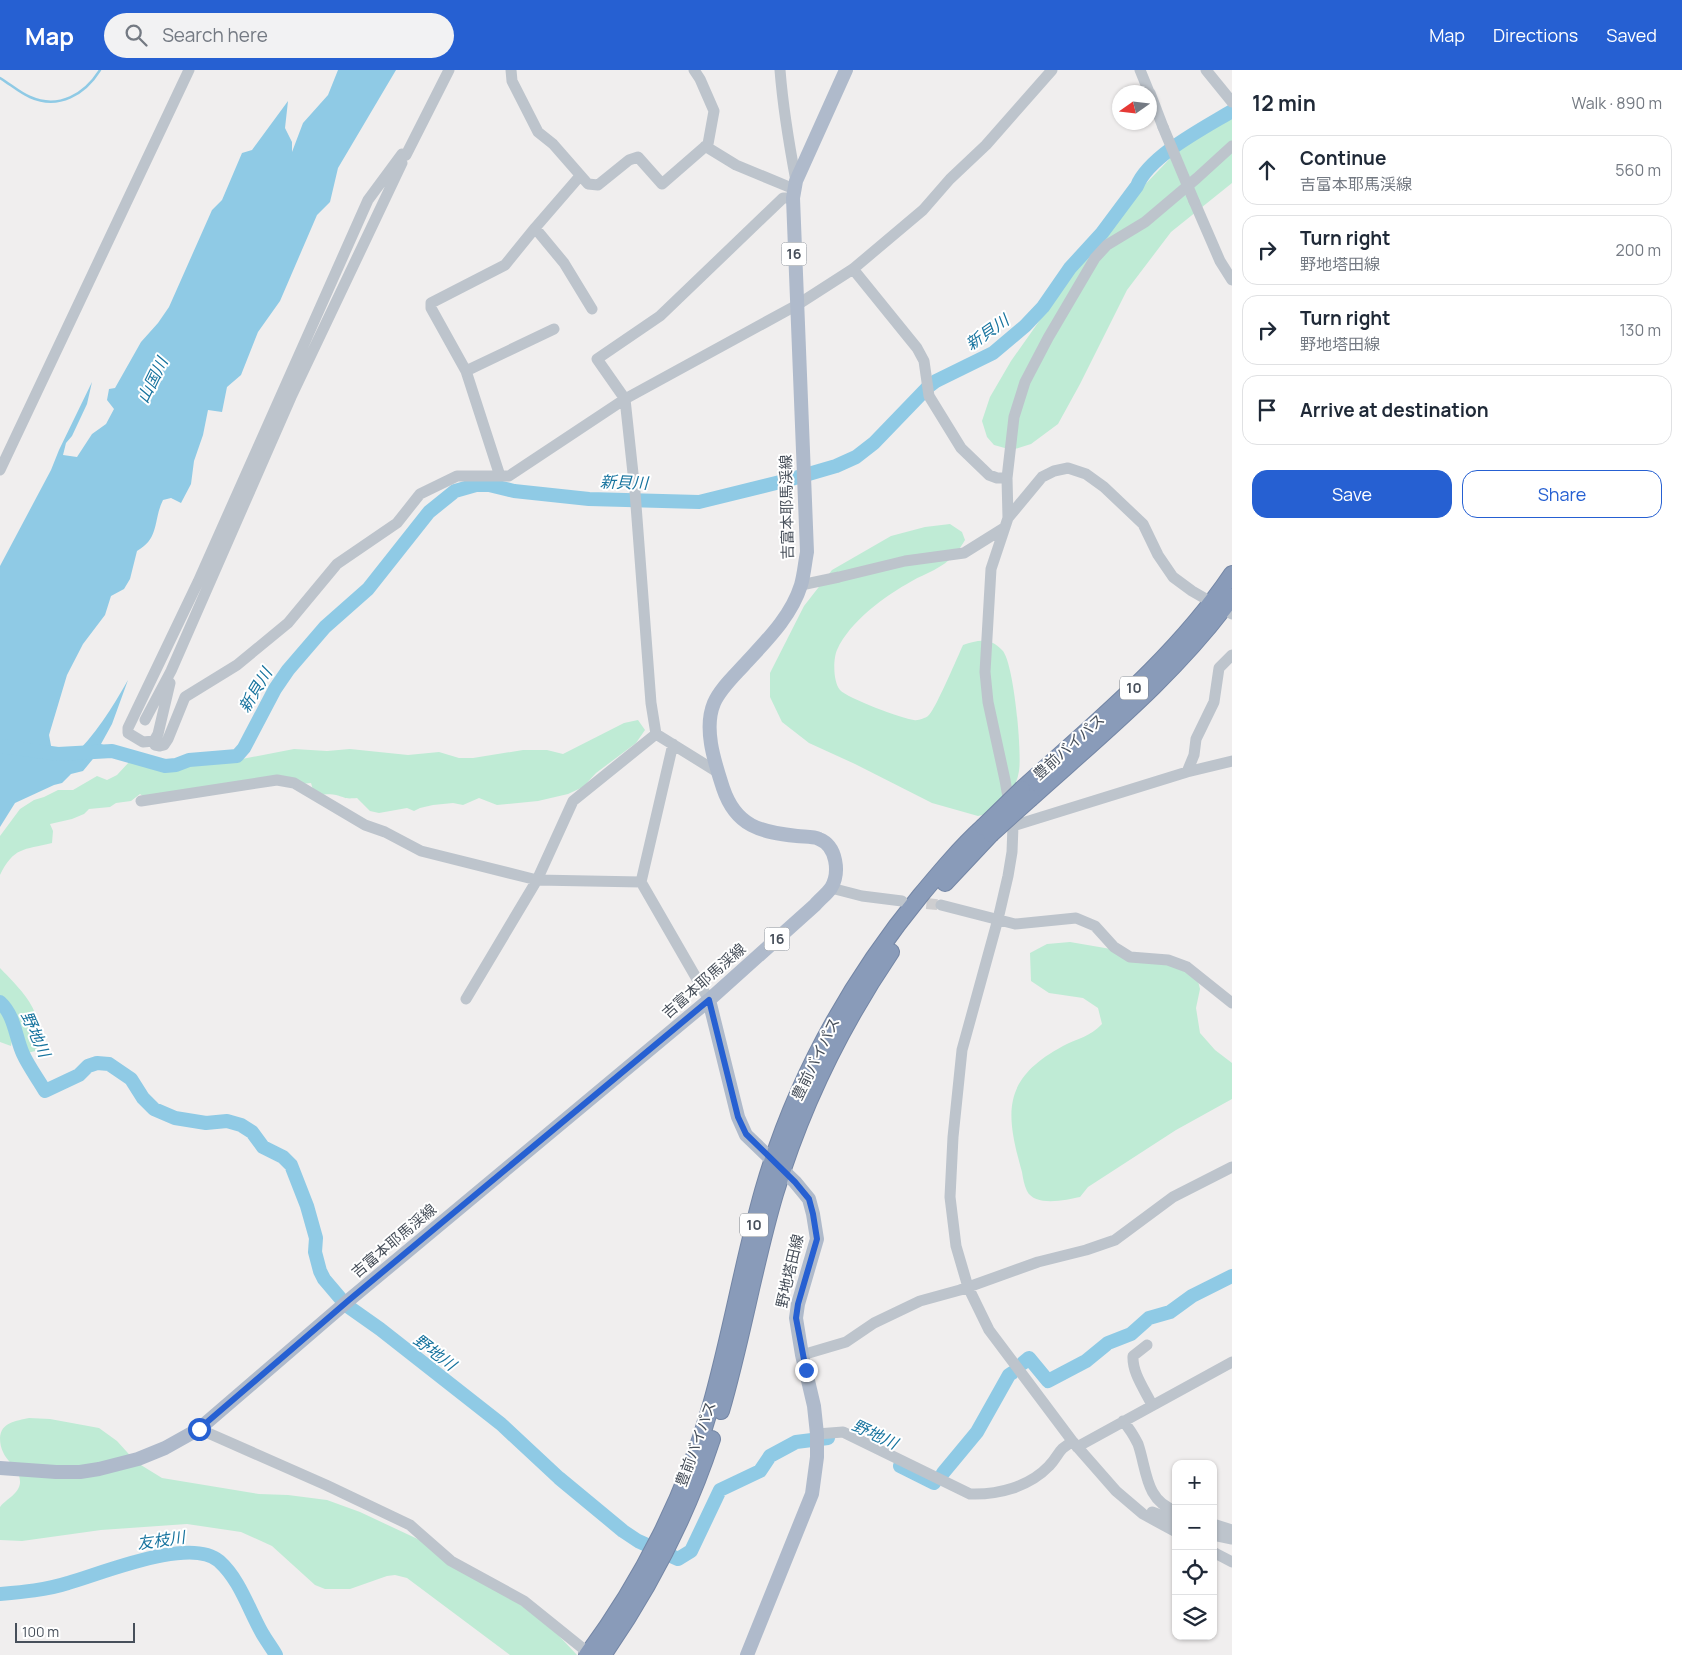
<!DOCTYPE html>
<meta charset="utf-8">
<style>
body{margin:0;font-family:Manrope,"Noto Sans JP",sans-serif;background:#f2f2f3;color:#1f2937}
.controls{position:absolute;right:15px;bottom:15px;display:grid;overflow:hidden;border-radius:10px;box-shadow:0 1px 4px #0004}
.controls button{width:45px;height:45px;display:grid;place-items:center;padding:0;border:0;border-bottom:1px solid #e0e1e3;background:#fff;color:#1f2937;font:25px sans-serif}
.compass{position:absolute;left:1112px;top:15px;width:45px;height:45px;border-radius:50%;background:#fff;box-shadow:0 1px 4px #0004;rotate:256deg}
.scale{position:absolute;left:15px;bottom:12px;width:120px;box-sizing:border-box;padding-left:5px;border:2px solid #474f5a;border-top:0;font-size:14px;line-height:18px;white-space:nowrap;color:#474f5a;-webkit-text-stroke:4px #fff;paint-order:stroke}
.stop{position:absolute;width:15px;height:15px;margin:-11px;border:4px solid #2660d2;border-radius:50%;background:#fff}
.stop.end{background:#2660d2;border-color:#fff;box-shadow:0 1px 5px #0008}
.list{margin:0;padding:0;list-style:none}
h2{display:flex;justify-content:space-between;align-items:center;height:65px;margin:0;padding:0 20px;font-size:21px}
h2 small{font-size:16px;font-weight:400;color:#747a83}
.list li{display:grid;grid-template-columns:32px 1fr auto;gap:15px;align-items:center;box-sizing:border-box;height:70px;margin:0 10px 10px;padding:0 10px;border:1px solid #e0e1e3;border-radius:15px}
.list b{display:block;font-size:19px;white-space:nowrap}
.list p{margin:0;font-size:16px;white-space:nowrap;color:#747a83}
.list em{font-size:16px;font-style:normal;color:#747a83}
.actions{display:flex;gap:10px;padding:15px 20px}
.actions a{flex:1;padding:11px 0;border:1px solid #2660d2;border-radius:15px;text-align:center;font-size:18px;color:#2660d2}
.actions .main{background:#2660d2;color:#fff}
.icon{flex:none;width:28px;height:28px;fill:none;stroke:currentColor;stroke-width:2;stroke-linecap:round;stroke-linejoin:round}
.map{position:relative;flex:none;width:1232px;height:1585px;overflow:hidden}
header{display:flex;align-items:center;gap:30px;box-sizing:border-box;height:70px;padding:0 25px;background:#2660d2;color:#fff}
header strong{font-size:24px}
nav{display:flex;gap:28px;margin-inline-start:auto;font-size:18px}
.search{width:350px;height:45px;background:#f2f2f3;display:flex;align-items:center;gap:12px;box-sizing:border-box;padding:0 18px;border-radius:28px;color:#747a83;font-size:19px}
main{display:flex}
aside{flex:1;background:#fff}
.map>svg:first-child{display:block}
</style>
<header>
<strong>Map</strong>
<div class="search"><svg class="icon" aria-label="search" viewBox="0 0 24 24"><circle cx="10" cy="10" r="6"/><path d="M15 15l6 6"/></svg>Search here</div>
<nav><a>Map</a><a>Directions</a><a>Saved</a></nav>
</header>
<main>
<div class="map">
<svg width="1232" height="1585" viewBox="0 0 1232 1585">
<rect width="100%" height="100%" fill="#f0eeee"/>
<path fill="#bfebd5" d="M1232,34V113L1171,162L1127,220L1080,314L1058,354L1031,374L1012,380L994,375L987,367L982,351L990,327L1011,291L1109,152L1183,75Z
M950,454L962,462L965,470C962,475 958,481 954,485C943,498 926,503 912,511C885,526 850,551 837,580C833,589 833,612 840,620C847,628 903,649 914,650C918,651 925,648 928,646C934,643 958,586 963,575C978,570 990,567 1002,580C1014,591 1022,683 1019,701C1017,714 1009,728 1004,740L978,746L932,733L855,694L809,673L782,652L770,627V603L804,536L832,500L891,466L925,457Z
M638,650L645,660L636,673L596,703L583,717L568,724L538,731L497,735L479,728L463,735L453,733L433,735L420,738L414,741L407,738L379,743L370,741L357,728C344,729 347,728 336,725C329,723 324,726 314,723L311,713L301,714L285,713L144,727L140,724L131,731L116,733L110,737L89,739L84,744L72,749L50,754L53,761L52,773C23,780 14,777 0,805V766L20,739L34,730L44,727L58,720H73L97,706L107,710L117,705L130,691L142,689L151,693L157,699L168,700L186,694L242,689L294,679L327,681L350,679L408,685L439,682L459,688H473L523,680H547L563,684L624,653Z
M1070,872L1169,889L1195,899L1200,919L1196,938L1200,963L1215,980L1232,993V1029L1176,1060L1088,1117L1080,1127C1066,1130 1035,1137 1027,1121C1024,1115 1023,1108 1022,1102C1005,1042 1002,1009 1063,976C1078,968 1090,967 1102,954L1098,938L1083,928L1049,923L1031,911L1030,883L1047,874Z
M0,898C30,929 37,936 44,979L27,983L12,969L11,976L0,972Z
M29,1348L50,1349L99,1358L117,1371L136,1392L162,1408L259,1424L288,1425L327,1430L360,1442L424,1472L545,1551L577,1585H510L407,1508L395,1505L387,1506L350,1519H325L315,1515L272,1476L241,1462L187,1454L101,1460L22,1471L0,1470V1437C6,1429 19,1424 20,1413C21,1395 0,1392 0,1368C1,1352 16,1351 29,1348Z"/>
<path fill="#8fcae5" d="M338,0H396L338,98L330,132L317,145L280,231L258,262L241,305L227,317L222,342L208,340L203,365L194,391L191,414L181,433L171,428L163,430C153,450 160,468 137,481L130,509L124,519L111,526L105,545L83,574L67,605L49,665L52,681L58,688L74,677L71,688C95,666 112,638 128,610L112,654L101,674L120,681L119,685L97,684L83,701L71,704L62,713L54,715L15,733L0,757V496L51,400L59,380L92,312L87,334L72,366L66,373L63,385L77,387L92,364L106,354L114,339L107,330L109,319L115,318L141,272L158,253L169,237L212,140L222,130L242,83L252,80L288,31L285,58L292,72V82L303,53L328,25Z"/>
<g fill="none" stroke-linecap="round" stroke-linejoin="round">
<path stroke="#8fcae5" stroke-width="2.5" d="M0,8C10,14 20,23 30,27C59,40 85,24 100,0"/>
<path stroke="#8fcae5" stroke-width="14" d="M0,676L58,684L112,681L165,696L176,695L189,690L237,686L244,678L275,619L288,600L325,557L368,519L429,442L455,421L476,415H489L514,421L589,429L699,432L788,410L836,396L856,387L874,373L928,317L936,311L993,283L1025,256L1043,237L1070,198L1102,163L1137,116C1149,86 1204,58 1232,41
M0,932C15,946 15,966 23,984C29,997 38,1009 45,1021L79,1005L88,996L97,993L109,994L131,1009L143,1028L154,1039L175,1048L206,1053L227,1051L241,1055L252,1062L263,1077L283,1087L291,1095L307,1136L316,1168L315,1182L320,1201L324,1209L346,1235L380,1259L501,1354L559,1408L623,1461L638,1471L678,1489L691,1481L720,1420L760,1401L770,1386L796,1372L828,1368
M1023,1293L1029,1288L1048,1311L1086,1291L1108,1273L1131,1264L1149,1248L1170,1242L1192,1226L1232,1206
M900,1396L934,1413
M943,1403L977,1362L1009,1305L1012,1303
M0,1524C23,1522 46,1520 68,1513C101,1504 190,1466 219,1491C240,1510 248,1538 262,1563C266,1570 272,1578 276,1585"/>
<path stroke="#ceced0" stroke-width="11" stroke-dasharray="11 5.5" stroke-linecap="butt" d="M910,832L941,835"/>
<defs>
<path id="highway" d="M1022,719C1096,652 1176,587 1232,504
M1031,728C1101,665 1176,604 1232,527
M945,813L991,764
M721,1341C742,1269 754,1195 775,1124C801,1038 841,956 891,882
M587,1585C642,1511 686,1424 711,1335C731,1264 743,1192 763,1121C794,1013 849,913 920,826C940,802 960,778 983,757
M603,1585C649,1519 687,1445 712,1369"/>
</defs>
<use href="#highway" stroke="#7486a5" stroke-width="18"/>
<path stroke="#bdc4cc" stroke-width="11" d="M449,0L406,85L402,84L368,130L198,512L128,658V663L143,672L154,671L155,675L160,676L164,675L168,669L185,627L237,595L288,553L337,494L397,453L420,424L457,406H509L625,329L797,235L853,199L923,140L950,109L986,75L1052,0
M511,0L512,11L538,62L553,74L588,114L598,115L629,90L638,87L662,114L708,74L714,41L700,9L694,0
M780,0C783,38 789,74 796,111
M1140,0L1149,22
M1206,0L1232,32
M1150,23L1163,57
M705,76L736,95L794,119
M580,106L535,158L564,193L592,239
M1194,131L1220,191L1232,210
M853,199L917,278L924,291L929,326L961,378L989,405L997,408H1007
M466,301L554,259
M0,400L189,0
M500,406L466,301L431,238V233L505,195L535,158
M1008,448L1007,408L1014,347L1025,312L1048,268L1095,188L1107,175L1145,152L1197,108L1232,76
M801,515L839,507L905,491L964,483L1004,458
M145,650L171,601L291,327L402,93
M154,671L158,664L170,613
M673,674L641,812L709,930
M1187,702L1194,685L1196,669L1214,632L1219,598L1232,585
M719,703L656,664L651,633L635,422L625,329L597,289L660,246L783,128H793
M141,731L277,710L294,713L365,755L385,762L421,781L537,810L641,812
M1013,756L1187,702L1232,691
M831,818L862,826L902,831
M941,835L1015,854L1076,848L1095,856L1114,877L1130,887L1168,890L1187,897L1232,933
M466,929L537,810L573,731L656,664
M1147,1275L1133,1286C1132,1303 1145,1320 1152,1335
M802,1285L846,1272L874,1253L920,1231L960,1220L1038,1192L1086,1180L1115,1170L1173,1127L1232,1097
M1123,1351C1129,1358 1134,1366 1138,1374C1147,1400 1145,1431 1176,1441
M199,1359L326,1415L410,1455L451,1491L524,1531L591,1585
M817,1364L843,1362L970,1424C998,1425 1029,1417 1049,1396C1059,1386 1058,1378 1073,1372
M1077,1377L1232,1292
M1152,1442L1176,1451
M1213,1454L1232,1460
M1176,1462L1143,1444L1116,1421L1073,1372L989,1260L968,1217L956,1176L950,1127L953,1067L962,980L998,849L1008,806L1012,782L1013,756L1005,710L988,632L985,602L991,499L1008,448L1042,407L1054,401L1068,398L1086,404L1104,417L1143,454L1158,485L1173,507L1192,521L1232,544
M1213,1465L1232,1469
M1213,1482L1232,1492"/>
<path stroke="#afbacb" stroke-width="14" d="M709,930L738,1047L746,1065L795,1112L809,1129L813,1144L817,1169L798,1234L796,1248L802,1285L814,1336L817,1364V1387L812,1424L747,1585
M0,1398L56,1402H80L99,1399L138,1389L165,1378L199,1359L349,1230L709,930L815,835C820,829 827,824 831,818C840,803 837,776 819,769C813,766 803,767 797,766C761,762 736,757 723,718C715,693 703,659 714,633C720,619 734,606 744,595C766,571 791,547 801,515C804,505 805,492 807,482L793,128L796,111L846,0"/>
<use href="#highway" stroke="#899bb9" stroke-width="16"/>
<defs>
<path id="highway-bridge" d="M983,757L1022,719
M991,764L1031,728"/>
</defs>
<use href="#highway-bridge" stroke="#7486a5" stroke-width="18" stroke-linecap="butt"/>
<path stroke="#bdc4cc" stroke-width="11" d="M1163,57L1194,131"/>
<use href="#highway-bridge" stroke="#899bb9" stroke-width="16"/>
</g>
<g fill="none" stroke-linecap="round" stroke-linejoin="round">
<path stroke="#2660d2" stroke-width="6" d="M199,1359L349,1230L709,930L738,1047L746,1064L795,1112L809,1129L813,1144L817,1169L798,1234L796,1248L806,1300"/>
</g>
<g text-anchor="middle" stroke-width="4" stroke-linejoin="round" paint-order="stroke">
<g fill="#fff" stroke="#7e848c" stroke-width="1">
<rect x="781.5" y="172.5" width="25" height="23" rx="4"/>
<rect x="1120" y="606.5" width="28" height="23" rx="4"/>
<rect x="764.5" y="857.5" width="25" height="23" rx="4"/>
<rect x="740" y="1143.5" width="28" height="23" rx="4"/>
</g>
<g font-size="14" font-weight="bold" fill="#474f5a">
<text x="794" y="189">16</text>
<text x="1134" y="623">10</text>
<text x="777" y="874">16</text>
<text x="754" y="1160">10</text>
</g>
<g font-size="15" fill="#474f5a" stroke="#fff">
<text transform="translate(787 437) rotate(-91)" y="5">吉富本耶馬渓線</text>
<text transform="translate(1069 677) rotate(-42)" y="5">豊前バイパス</text>
<text transform="translate(704 911) rotate(-41)" y="5">吉富本耶馬渓線</text>
<text transform="translate(816 989) rotate(-64)" y="5">豊前バイパス</text>
<text transform="translate(394 1171) rotate(-40)" y="5">吉富本耶馬渓線</text>
<text transform="translate(790 1201) rotate(-77)" y="5">野地塔田線</text>
<text transform="translate(696 1374) rotate(-70)" y="5">豊前バイパス</text>
</g>
<g font-size="16" font-style="italic" fill="#16739e" stroke="#fff">
<text transform="translate(987 262) rotate(-35)" y="6">新貝川</text>
<text transform="translate(152 310) rotate(-64)" y="6">山国川</text>
<text transform="translate(624 412) rotate(2)" y="6">新貝川</text>
<text transform="translate(255 620) rotate(-59)" y="6">新貝川</text>
<text transform="translate(36 964) rotate(66)" y="6">野地川</text>
<text transform="translate(435 1282) rotate(37)" y="6">野地川</text>
<text transform="translate(875 1364) rotate(25)" y="6">野地川</text>
<text transform="translate(161 1470) rotate(-8)" y="6">友枝川</text>
</g>
</g>
</svg>
<div class="controls">
<button>+</button>
<button>−</button>
<button><svg class="icon" aria-label="locate" viewBox="0 0 24 24"><circle cx="12" cy="12" r="6"/><path d="M12 2v4M12 18v4M2 12h4M18 12h4"/></svg></button>
<button><svg class="icon" aria-label="layers" viewBox="0 0 24 24"><path d="M12 4l9 5-9 5-9-5zM3 14l9 5 9-5"/></svg></button>
</div>
<svg class="compass" viewBox="-18 -18 36 36"><path d="M0-13l5 13h-10z" fill="#e53935"/><path d="M0 13l5-13h-10z" fill="#747a83"/></svg>
<div class="scale">100 m</div>
<div class="stop" style="left:199px;top:1359px"></div>
<div class="stop end" style="left:806px;top:1300px"></div>
</div>
<aside>
<h2>12 min<small>Walk · 890 m</small></h2>
<ul class="list">
<li><svg class="icon" aria-label="ahead" viewBox="0 0 24 24"><path d="M12 20V5M6 11l6-6 6 6"/></svg><div><b>Continue</b><p>吉富本耶馬渓線</p></div><em>560 m</em></li>
<li><svg class="icon" aria-label="right" viewBox="0 0 24 24"><path d="M7 20v-9h11M14 6l5 5-5 5"/></svg><div><b>Turn right</b><p>野地塔田線</p></div><em>200 m</em></li>
<li><svg class="icon" aria-label="right" viewBox="0 0 24 24"><path d="M7 20v-9h11M14 6l5 5-5 5"/></svg><div><b>Turn right</b><p>野地塔田線</p></div><em>130 m</em></li>
<li><svg class="icon" aria-label="arrive" viewBox="0 0 24 24"><path d="M6 21V4h12l-3 4 3 4H6"/></svg><div><b>Arrive at destination</b></div></li>
</ul>
<div class="actions"><a class="main">Save</a><a>Share</a></div>
</aside>
</main>
